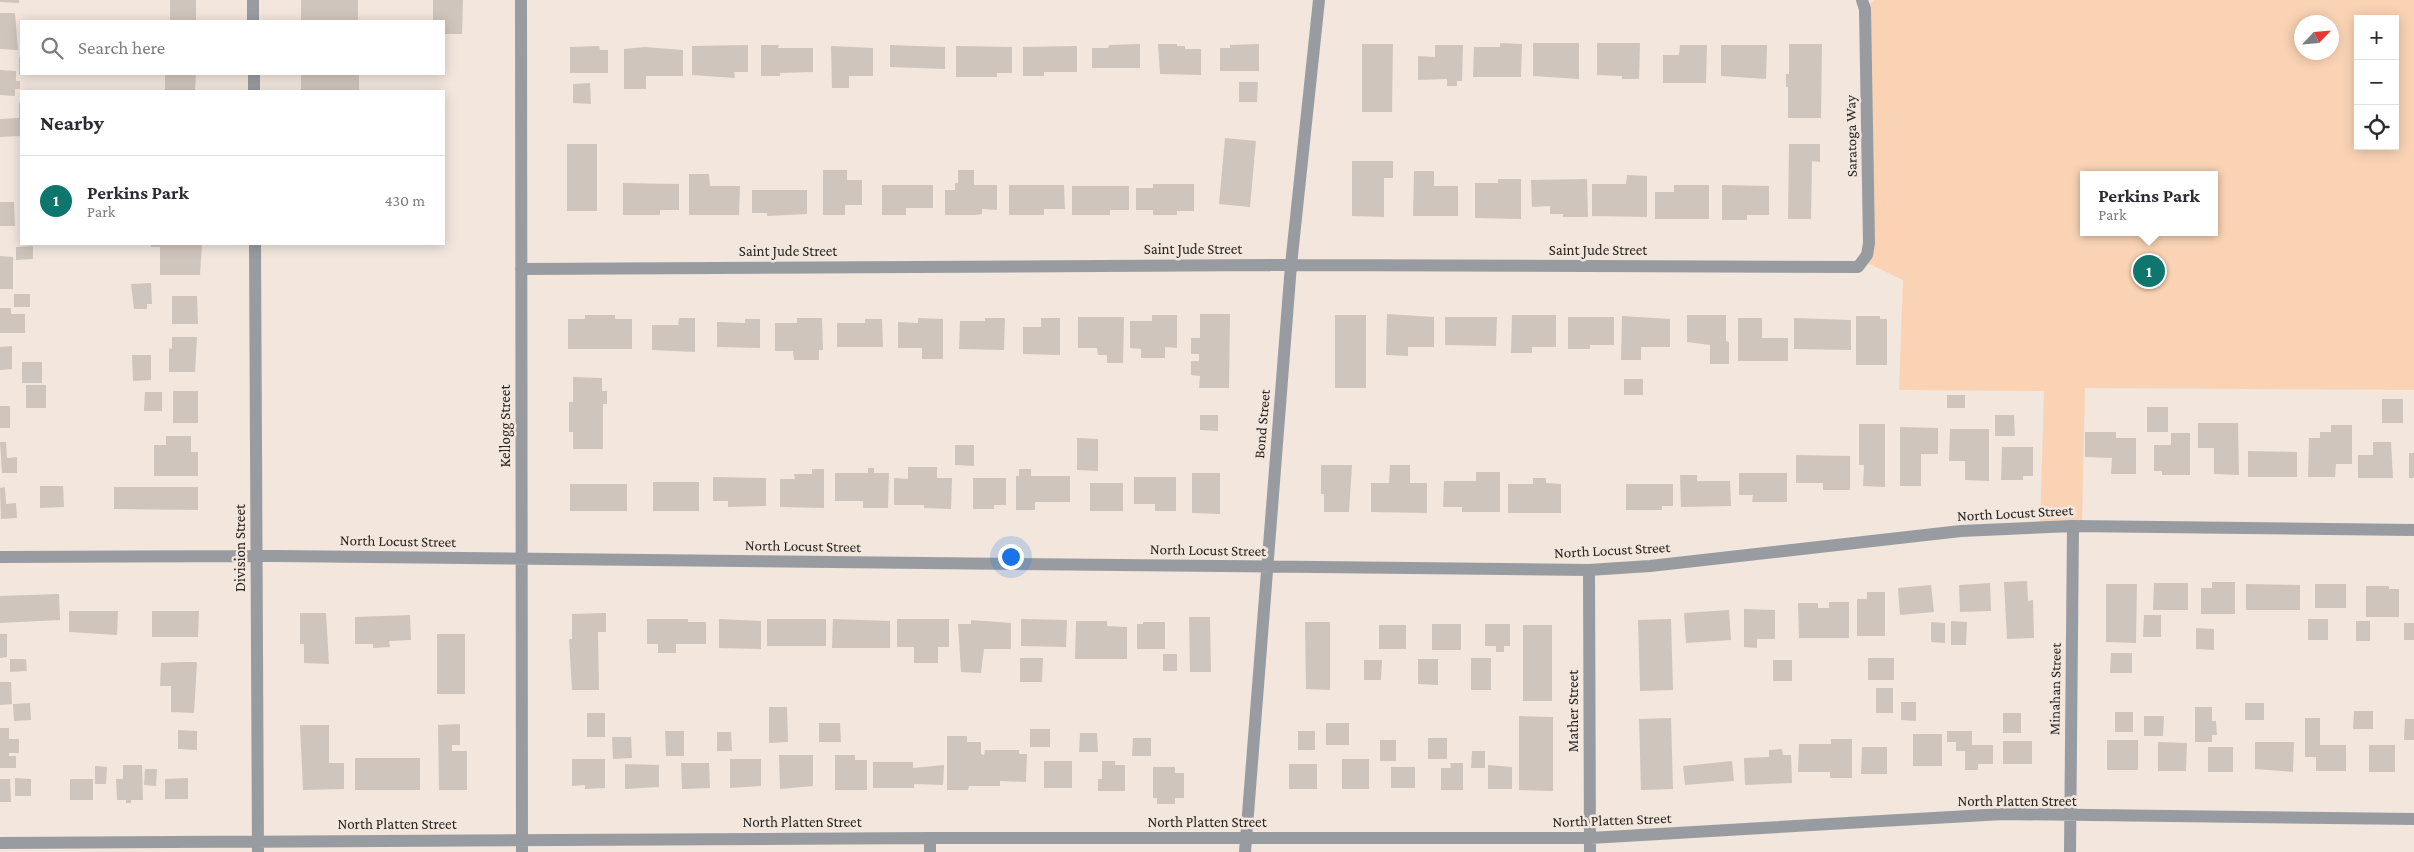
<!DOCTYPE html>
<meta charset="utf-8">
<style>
body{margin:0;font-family:"Crimson Pro",serif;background:#f2f2f3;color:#2b2b33}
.controls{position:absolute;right:15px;top:15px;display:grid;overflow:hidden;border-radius:0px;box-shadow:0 2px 12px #0003}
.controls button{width:45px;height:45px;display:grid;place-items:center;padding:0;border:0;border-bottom:1px solid #e1e1e2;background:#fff;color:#2b2b33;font:25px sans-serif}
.compass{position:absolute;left:2294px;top:15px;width:45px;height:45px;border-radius:50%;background:#fff;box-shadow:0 2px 12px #0003;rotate:64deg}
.you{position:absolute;left:1010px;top:556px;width:18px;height:18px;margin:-12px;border:4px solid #fff;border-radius:50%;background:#1a73e8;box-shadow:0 0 0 8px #1a73e833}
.badge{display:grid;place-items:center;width:32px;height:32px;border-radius:50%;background:#0f766e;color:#fff;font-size:16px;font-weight:700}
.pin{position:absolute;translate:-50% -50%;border:2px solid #fff;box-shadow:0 1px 5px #0006}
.popup{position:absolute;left:2080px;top:171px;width:138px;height:65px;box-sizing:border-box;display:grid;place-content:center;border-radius:0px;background:#fff;filter:drop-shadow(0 1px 4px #0005);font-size:16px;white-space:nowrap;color:#7c7c81}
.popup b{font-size:19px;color:#2b2b33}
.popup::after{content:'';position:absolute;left:50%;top:100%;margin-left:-10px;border:10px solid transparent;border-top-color:#fff}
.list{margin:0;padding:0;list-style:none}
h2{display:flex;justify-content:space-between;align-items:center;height:65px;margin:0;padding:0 20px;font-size:21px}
h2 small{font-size:16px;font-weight:400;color:#7c7c81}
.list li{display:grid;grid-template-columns:32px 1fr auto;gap:15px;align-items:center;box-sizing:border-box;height:90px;padding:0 20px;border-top:1px solid #e1e1e2}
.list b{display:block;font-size:19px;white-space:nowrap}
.list p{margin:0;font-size:16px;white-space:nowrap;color:#7c7c81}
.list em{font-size:16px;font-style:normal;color:#7c7c81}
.icon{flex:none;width:28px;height:28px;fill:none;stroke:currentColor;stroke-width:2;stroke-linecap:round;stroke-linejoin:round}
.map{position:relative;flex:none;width:2414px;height:852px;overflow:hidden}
.search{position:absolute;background:#fff;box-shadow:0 2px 12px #0003;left:20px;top:20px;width:425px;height:55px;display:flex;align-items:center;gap:12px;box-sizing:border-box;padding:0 18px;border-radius:0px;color:#7c7c81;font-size:19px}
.panel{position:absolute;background:#fff;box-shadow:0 2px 12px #0003;left:20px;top:90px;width:425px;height:155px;border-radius:0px}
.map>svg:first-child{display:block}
</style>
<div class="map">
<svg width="2414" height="852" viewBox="0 0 2414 852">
<rect width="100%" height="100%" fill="#f2e6dd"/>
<path fill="#fad3b4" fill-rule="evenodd" d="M1874,0H2414V390L2085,388L2082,526L2040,528L2044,391L1899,390L1903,280L1863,261L1865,9ZM2358,19H2395V146H2358ZM2302,22H2332V52H2302ZM2084,175H2214V232H2084Z"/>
<path fill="#d0c5bc" d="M0,0H19V3L0,2Z
M170,0H196V21H170Z
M301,0H358V21H301Z
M433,0H463L462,34H444V21H433Z
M0,13H15L18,50L0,49Z
M1500,43L1522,44L1521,77H1473L1474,47H1500Z
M1533,43H1579V79L1533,76Z
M1597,43H1640L1639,79H1622V76L1597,75Z
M1140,44V68H1092V48H1108L1109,45Z
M1158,44H1177V46H1185V49H1201V75L1160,74Z
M1259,44V71H1220V48H1230V45Z
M1362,44H1393L1392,112H1362Z
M1789,44H1822L1821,118H1788V87H1786V74H1789Z
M748,45V72H734L735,78L692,75V46Z
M761,45H779L778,48H813V72L780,73V76H761Z
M890,45L945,47V69L890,67Z
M1435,45H1463L1462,81H1457V86H1447V79L1418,80V56L1435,57Z
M1680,45H1707L1706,83H1663V55H1679Z
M1721,45H1767L1766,79L1721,76Z
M599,46L600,50H608V73H570V47Z
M831,46L873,48V76H849V88H832Z
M956,46L1012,47V73H997V77H956Z
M1077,46V72H1044V76H1023V47Z
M645,47L683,50V76H646V89H624V49Z
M19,57H21V75H19Z
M0,70L16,71V81H20V89H15V96L0,95Z
M165,74H196L195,91H165Z
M301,74H359V91H301Z
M1239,82H1258L1257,102H1239Z
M590,83L591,104L573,103V84Z
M19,103H21V136L0,137V119L19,118Z
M1225,138L1256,141L1250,207L1219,204Z
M567,144H597V211H567Z
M1789,144H1820V162L1812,161L1811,219H1788Z
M1352,161H1393V178H1384V217L1352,216Z
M823,170H847V180H862V205H845V215H823Z
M958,170H974V185H997V210L982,209V214L975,215H945V190H955V183H958Z
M1414,171H1434V186H1458V216H1413Z
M689,174H709L710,186H740L739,215H689Z
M1627,175L1647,176V217L1592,216V184H1626Z
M1498,179H1521V219L1475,218V183H1498Z
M1587,179L1588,217H1563V214H1550V206L1532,207L1531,180Z
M623,183L679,184V210H660V215H623Z
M1153,184H1194V211H1177V215H1153V210H1136V188H1153Z
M882,185H933V208H906V215H882Z
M1009,185H1064L1065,209H1044V215H1009Z
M1674,185H1709V219H1655V192H1674Z
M1722,185L1769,186V215H1747V220H1722Z
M1072,186H1129V210H1110V215H1072Z
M752,190H807V214L767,216V213H752Z
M0,202H14L15,226H0Z
M151,244H202L200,275H160V247H151Z
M33,246V259L16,260V247Z
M0,256L13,257V289H0Z
M151,283L152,304H147V309H134L131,284Z
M14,294H30V307H14Z
M172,296H197L198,324H172Z
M0,308H11V314H25V333H0Z
M1200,314H1230L1229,388H1199L1200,376L1191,375V361H1199V354H1191V338H1200Z
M1387,314L1434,317V347H1408V356L1386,355Z
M585,315H615V319H632V349H568V319H585Z
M1152,315H1177V348L1165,347V358H1141V349L1130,348V321H1152Z
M1335,315H1366V388H1335Z
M1512,315H1556V347H1532V353H1511Z
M1687,315H1726V341L1729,342V364H1710V345L1687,342Z
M1622,316L1670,319V347H1641V360H1621Z
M1856,316H1880V319H1887V365H1856Z
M1078,317H1124L1123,363H1107V355H1098L1097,348H1078Z
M1445,317H1497L1496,346L1445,345Z
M1568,317H1614V345H1590V349H1568Z
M679,318H695V352L652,350V325H678Z
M797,318H822L823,350H819V360H794L793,351H775V323H797Z
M918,318L943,319V359H922V348H898V322L918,323Z
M985,318H1005L1004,350L959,349L960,321H985Z
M1041,318H1060V355L1023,354V327H1041Z
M1738,318H1762V338H1788V361H1738Z
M1794,318L1851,320V350L1794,349Z
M745,319H760V348L717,347V322L745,323Z
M865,319H882L883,347H837V323H865Z
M172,337H197L195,372H169V348L172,349Z
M12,346V369L0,370V347Z
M132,355H151V380L133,381Z
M22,362H42V383H22Z
M573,377L602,378V391H607V404H603V449H573V432H569V402H573Z
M1624,379H1643V395H1624Z
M26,385H46V408H26Z
M173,391H198V423H173Z
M145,392H162V411H144Z
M1947,395H1965V408H1947Z
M2382,399H2403V423H2382Z
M0,406H10V428H0Z
M2147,407H2168V432H2147Z
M1200,415H1218V431L1200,430Z
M1995,415H2014L2015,436H1995Z
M2198,423H2238L2239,475L2214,474V448H2198Z
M1859,424H1885V487L1863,486L1864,465H1859Z
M2331,425H2352V464H2336L2335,477H2308L2309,438H2320V432H2331Z
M1900,427L1938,428V454H1921V486H1900Z
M1950,429H1989V481L1965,480V461H1949Z
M2085,432H2116V438H2136V474H2111L2112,458L2085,457Z
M2171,433H2190V475H2162V471H2154V445H2171Z
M166,436H191V452H198V476H154V445H166Z
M1077,438L1098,439V471L1077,470Z
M0,442H6L7,458L17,457V473H2Z
M2373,442H2391L2393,478H2358V455H2373Z
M955,445H974V466L955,465Z
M2002,447H2033V476H2023V480H2001Z
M2248,451L2297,452V477H2248Z
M2409,453H2414V478H2409Z
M1796,455L1850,456V490H1823V483H1796Z
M1321,465H1352L1349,512H1324V494H1321Z
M1390,465H1410V483H1427V513L1371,512V483H1389Z
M908,467H937V478H952L951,509L924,508V505H894V478L908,479Z
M868,468H874V473H889L888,508H863V501H835V473H868Z
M812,469H824V508L780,507V479H795L794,474H812Z
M1019,469H1031V476H1070V502H1035V510H1016V476H1019Z
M1476,472H1500V512H1462V507H1443L1444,481H1476Z
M1192,473H1220V514L1192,513Z
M1739,473H1787V502H1752L1753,495H1739Z
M1680,475H1697V481H1730L1731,506L1681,507Z
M713,477L766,478V506L728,507V501H713Z
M1134,477H1176V511H1155V504H1134Z
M973,478H1006V505H994V509H973Z
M1533,478H1546V483L1561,484V513H1508V484H1533Z
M653,482H699V511H653Z
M1090,483H1123V511H1090Z
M570,484H627V511H570Z
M1626,484H1673V506H1662V510H1626Z
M40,486H63L64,507L40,508Z
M5,487L6,504L16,503L17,518L1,519L0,488Z
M114,487H198V510L114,509Z
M2027,581L2028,601L2033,600L2034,638L2007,639L2004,582Z
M2212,582H2235V614H2201V588H2212Z
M1990,583L1991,611L1960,612L1959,585Z
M2154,583H2188V610H2153Z
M2106,584H2137L2136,643L2106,642Z
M2246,584L2300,585V610H2246Z
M2315,584H2346V608H2315Z
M1931,585L1934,612L1900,615L1898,588Z
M2366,586H2389V589H2399V617H2366Z
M1867,592H1885V636H1857V599H1867Z
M59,594L60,620L0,623V596Z
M1829,602H1849V638H1799L1798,603H1818V608H1829Z
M1744,609L1775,610V639H1757V648L1744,647Z
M1729,610L1731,640L1686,643L1684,613Z
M69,611H118L117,635L69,632Z
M152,611H199L198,637H152Z
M300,613H326L329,664L304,663V644H300Z
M606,613V632H598L599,690H572L569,639H572V614Z
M410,615L411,640L389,641L390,647L373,648V644H355V617Z
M2144,615H2161V637H2143Z
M1189,617H1210L1211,672H1190Z
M647,619H688V622H706V644H676V653H658V644H647Z
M719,619L761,621V649L719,648Z
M767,619H826V646H767Z
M833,619L890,621V648H832Z
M897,619H949V647H938V663H914V647H897Z
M1021,619L1067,620L1066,647L1021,646Z
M1671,619L1673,690L1640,691L1638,620Z
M2308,619H2328V640H2308Z
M971,620L1011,623V649H984L981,673L961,672L958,624H971Z
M1076,621H1107V626L1127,627V659H1075Z
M1951,621L1967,622L1966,645H1951Z
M2356,621H2370V641H2356Z
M1143,622H1165V649H1137V624H1143Z
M1305,622H1330V690L1306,689Z
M1931,622L1945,623V643L1931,642Z
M2404,623H2414V640H2404Z
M1432,624H1461V650H1432Z
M1485,624H1510V646H1504V652H1496V646H1485Z
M1379,625H1406V649H1379Z
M1523,625H1552V701H1523Z
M2196,628L2214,629V650L2196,649Z
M0,634H7V657L0,658Z
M437,634H465V694H437Z
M2111,653H2132V673H2110Z
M1163,654H1177V671H1163Z
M1020,658H1043L1042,682H1020Z
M1471,658H1491V690H1471Z
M1868,658H1894V680H1868Z
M10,659H26L27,671L10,672Z
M1418,659H1438V685L1418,684Z
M1364,660H1382L1381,680H1364Z
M1773,660H1792V681H1773Z
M181,662H197L194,713L171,712V686H160L161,663Z
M0,682H11L12,704L0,705Z
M1876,688H1893V713H1876Z
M1901,702H1916V721L1901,720Z
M30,703L31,720L14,721L13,704Z
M2245,703H2264V720H2245Z
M769,707H787L788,742L769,743Z
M2195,707H2212V721H2216L2217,735H2212V742H2195Z
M2354,711H2373V729H2353Z
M2115,712H2133V732H2115Z
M587,713H605V737H587Z
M2003,713H2021V733H2003Z
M1519,716L1553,717V791L1519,790Z
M2144,716H2164L2163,736H2144Z
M1671,718L1673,789L1641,790L1639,719Z
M2305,718H2320V745H2346V771H2316V757H2305Z
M2405,719H2414V740H2404Z
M819,723H840L841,742H819Z
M1326,723H1349V745H1326Z
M460,724V745H452V751H467V790H439L438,725Z
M300,725H329V763H344V789L303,790Z
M0,728H9V739H19V753H9V756H16V768H0Z
M1030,729H1050V747H1030Z
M178,730L197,731V750L178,749Z
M665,731H684V756H666Z
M1298,731H1315V750H1298Z
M1947,731H1972V745H1993V764H1978V770H1965V751H1956V742H1947Z
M717,732H731L732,751H717Z
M1080,733H1097L1098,752H1079Z
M1913,734H1942V766H1913Z
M947,736H967V742H981V754L984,755L985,750H1019V754H1027L1026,782L1000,781V786H969L968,790H947Z
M612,737H631L632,758L613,759Z
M1133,738H1151V756H1132Z
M1428,738H1447V759H1428Z
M1831,739H1852V778H1830V772H1798L1799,744H1831Z
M1380,740H1396V761H1380Z
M2107,740H2138V770H2107Z
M2003,741H2032V764H2003Z
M2158,742L2187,743L2186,771H2158Z
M2255,742H2294L2293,772L2255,769Z
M2369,745H2395V772H2369Z
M1862,747H1887V774H1861Z
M2208,747H2233V772H2208Z
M1782,749L1783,755H1791L1792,783L1745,785L1744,758L1769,757V750Z
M1472,751H1485V768H1471Z
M779,755H813V786L780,789Z
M835,755H855V760H867V790H835Z
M355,758H420V790H355Z
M572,759H605V788L585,789V785L572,786Z
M730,759H761V786L730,788Z
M1342,759H1369V789H1342Z
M1044,761H1072V788H1044Z
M1102,761H1115V765H1125V791H1098V779H1102Z
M1732,761L1734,781L1685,785L1683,766Z
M873,762H913V768L944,765L943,785L914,784V788H873Z
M681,763H709L710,788L682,789Z
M1450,763H1463V790H1441V768H1451Z
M625,764L659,765V787L625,789Z
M1289,764H1317V789H1289Z
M123,765H142L143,800H131V803H126V800H117L116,779H123Z
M1488,765L1512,767V789H1488Z
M95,766L107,767L106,784H95Z
M1153,767H1175V773H1184V798H1175V804H1157V798H1153Z
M1391,767H1415V788H1391Z
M145,769H157L156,786L144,785Z
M15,778L31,779V796H15Z
M188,778V799H165V779Z
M0,779H10L11,802H0Z
M70,779H93V800H70Z"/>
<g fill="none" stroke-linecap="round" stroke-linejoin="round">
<path stroke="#989ca1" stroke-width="12" d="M253,0V21
M521,0L522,852
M254,74V91
M255,244L258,852
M521,269L1291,265L1858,267L1867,255L1869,243L1865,9L1862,0
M0,557L278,556L1589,570L1650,566L1961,531L2073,526L2414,530
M1589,570L1590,852
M0,843L930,838H1590L2003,814L2414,819
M930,852V838
M1245,852L1291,265L1319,0
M2070,852L2073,526"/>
</g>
<g text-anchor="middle" stroke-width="5" stroke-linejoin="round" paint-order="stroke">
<g font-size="15" fill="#27231f" stroke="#f2e6dd">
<text transform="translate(1851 136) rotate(-91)" y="5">Saratoga Way</text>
<text x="1193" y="254">Saint Jude Street</text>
<text x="1598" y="255">Saint Jude Street</text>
<text x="788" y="256">Saint Jude Street</text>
<text transform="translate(1262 424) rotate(-85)" y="5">Bond Street</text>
<text transform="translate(505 426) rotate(-90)" y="5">Kellogg Street</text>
<text transform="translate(2015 513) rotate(-3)" y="5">North Locust Street</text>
<text transform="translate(398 541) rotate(1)" y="5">North Locust Street</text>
<text transform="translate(803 546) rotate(1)" y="5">North Locust Street</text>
<text transform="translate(240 548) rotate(-90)" y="5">Division Street</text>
<text transform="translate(1208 550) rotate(1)" y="5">North Locust Street</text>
<text transform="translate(1612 550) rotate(-3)" y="5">North Locust Street</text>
<text transform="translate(2055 689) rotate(-89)" y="5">Minahan Street</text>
<text transform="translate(1573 711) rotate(-90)" y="5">Mather Street</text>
<text x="2017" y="806">North Platten Street</text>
<text transform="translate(1612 820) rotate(-2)" y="5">North Platten Street</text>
<text x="802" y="827">North Platten Street</text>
<text x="1207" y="827">North Platten Street</text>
<text x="397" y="829">North Platten Street</text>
</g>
</g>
</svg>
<div class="controls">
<button>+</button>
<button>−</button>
<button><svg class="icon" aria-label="locate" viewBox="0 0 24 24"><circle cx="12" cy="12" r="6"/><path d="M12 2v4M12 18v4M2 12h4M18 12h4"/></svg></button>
</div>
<svg class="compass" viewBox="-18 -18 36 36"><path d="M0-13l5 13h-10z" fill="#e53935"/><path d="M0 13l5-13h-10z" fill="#7c7c81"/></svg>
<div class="you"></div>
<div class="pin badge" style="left:2149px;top:271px">1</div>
<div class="popup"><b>Perkins Park</b>Park</div>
<div class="search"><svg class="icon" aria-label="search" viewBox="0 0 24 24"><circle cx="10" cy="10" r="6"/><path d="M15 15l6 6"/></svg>Search here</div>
<section class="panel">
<h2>Nearby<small></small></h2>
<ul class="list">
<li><span class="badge">1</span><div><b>Perkins Park</b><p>Park</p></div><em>430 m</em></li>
</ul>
</section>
</div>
